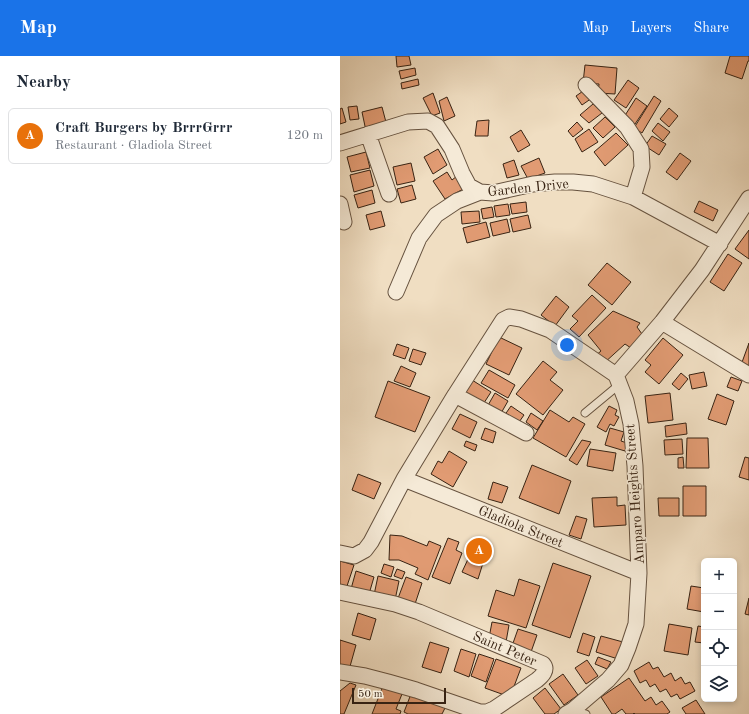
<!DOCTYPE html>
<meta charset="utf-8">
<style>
body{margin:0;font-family:"Old Standard TT",serif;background:#f2f2f3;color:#1f2937}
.controls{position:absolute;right:12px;bottom:12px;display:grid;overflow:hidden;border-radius:6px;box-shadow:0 2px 6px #0003}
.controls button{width:36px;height:36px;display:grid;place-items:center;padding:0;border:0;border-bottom:1px solid #e0e1e3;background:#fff;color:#1f2937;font:20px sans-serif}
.scale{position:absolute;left:12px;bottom:10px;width:94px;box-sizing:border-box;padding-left:4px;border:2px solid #382313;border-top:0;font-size:11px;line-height:14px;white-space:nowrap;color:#382313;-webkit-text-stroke:3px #f5ead7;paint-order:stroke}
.you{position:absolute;left:227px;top:289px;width:14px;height:14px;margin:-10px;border:3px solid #fff;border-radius:50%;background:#1a73e8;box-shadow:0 0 0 6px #1a73e833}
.badge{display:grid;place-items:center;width:26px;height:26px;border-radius:50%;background:#1a73e8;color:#fff;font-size:13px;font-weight:700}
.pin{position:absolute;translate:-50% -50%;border:2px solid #fff;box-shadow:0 1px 4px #0006}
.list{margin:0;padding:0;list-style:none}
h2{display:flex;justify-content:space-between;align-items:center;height:52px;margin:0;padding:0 16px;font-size:17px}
h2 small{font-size:13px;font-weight:400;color:#747a83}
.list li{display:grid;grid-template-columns:26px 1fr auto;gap:12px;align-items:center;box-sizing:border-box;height:56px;margin:0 8px 8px;padding:0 8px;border:1px solid #e0e1e3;border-radius:6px}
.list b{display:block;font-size:15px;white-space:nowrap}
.list p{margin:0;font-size:13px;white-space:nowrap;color:#747a83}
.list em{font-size:13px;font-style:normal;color:#747a83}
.icon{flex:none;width:22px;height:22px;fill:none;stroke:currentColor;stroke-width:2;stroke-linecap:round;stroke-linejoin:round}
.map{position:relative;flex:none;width:409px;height:658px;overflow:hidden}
header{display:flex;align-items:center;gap:24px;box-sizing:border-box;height:56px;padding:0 20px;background:#1a73e8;color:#fff}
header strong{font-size:19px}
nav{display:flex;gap:22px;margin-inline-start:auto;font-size:14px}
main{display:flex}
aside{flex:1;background:#fff}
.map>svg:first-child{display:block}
</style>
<header>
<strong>Map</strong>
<nav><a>Map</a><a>Layers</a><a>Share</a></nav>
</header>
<main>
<aside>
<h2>Nearby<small></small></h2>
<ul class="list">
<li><span class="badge" style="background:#e8710a">A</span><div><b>Craft Burgers by BrrrGrrr</b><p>Restaurant · Gladiola Street</p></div><em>120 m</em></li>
</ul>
</aside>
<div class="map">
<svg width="409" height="658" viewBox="0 0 409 658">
<rect width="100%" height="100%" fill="#f0dec2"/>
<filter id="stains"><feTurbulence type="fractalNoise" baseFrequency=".005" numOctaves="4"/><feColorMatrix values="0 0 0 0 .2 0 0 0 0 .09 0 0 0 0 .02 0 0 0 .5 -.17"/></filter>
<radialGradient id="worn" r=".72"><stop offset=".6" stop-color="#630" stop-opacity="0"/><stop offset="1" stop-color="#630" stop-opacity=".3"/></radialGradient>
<path fill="#e19b73" stroke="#382313" d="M56,0H69L71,9L57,11Z
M390,0H409V5H408L402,23L385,17Z
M245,9L277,12L275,38L258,37L259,28L243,27Z
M75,12L76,19L61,23L59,15Z
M78,23L79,29L62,33L61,27Z
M288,24L299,32L286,52L274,44Z
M246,33L252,42L242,49L236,40Z
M93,37L100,57L92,60L83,42Z
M314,40L321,45L302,77L294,72Z
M107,41L115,60L104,65L99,45Z
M296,42L307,50L295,68L284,61Z
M253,48L262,57L249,67L240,59Z
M17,50L19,63L10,64L8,51Z
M42,51L47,70L26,75L22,56Z
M2,52L6,66L0,68V53Z
M329,52L338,60L329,71L320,63Z
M265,61L275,71L263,82L253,72Z
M149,64L148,80H135L137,65Z
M237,66L243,73L233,81L228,75Z
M318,67L330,76L323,85L312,75Z
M249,73L258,86L242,96L235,83Z
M181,74L190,89L178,96L170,81Z
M276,77L288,89L265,110L254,96Z
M312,80L326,88L319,99L305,90Z
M98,93L107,109L93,118L84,101Z
M26,96L30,112L11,116L7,101Z
M340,97L351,105L337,124L326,116Z
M199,102L205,117L188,123L181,110Z
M174,104L179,119L167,122L163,108Z
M71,107L75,125L57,129L53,111Z
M30,114L34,130L14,136L10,119Z
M107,116L112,124L117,120L125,132L105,143L93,125Z
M72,129L76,143L61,147L57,133Z
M32,134L35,147L18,152L14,139Z
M359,145L378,154L373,165L354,156Z
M186,146L187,156L172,158L170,148Z
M168,148L170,159L156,161L154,150Z
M152,151L154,161L143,163L141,153Z
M41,155L45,170L30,174L26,159Z
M139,155L140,166L122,168L121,156Z
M188,159L191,172L173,176L170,163Z
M167,163L170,176L153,180L150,167Z
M146,166L150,181L127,187L123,172Z
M409,174V203L395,193Z
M388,198L402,207L384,235L370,226Z
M267,207L291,226L272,249L248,229Z
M252,239L266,252L239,281L230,273L238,265L232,260Z
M216,240L229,251L215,270L201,259Z
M273,255L300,267L297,271L302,278L291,292L285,288L263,308L255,300L261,295L248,279Z
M159,281L182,292L169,319L146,308Z
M323,282L343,299L319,328L305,316L311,309L305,304Z
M409,287V312L401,309Z
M57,288L69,292L65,303L53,299Z
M73,293L86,297L81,309L69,305Z
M203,305L217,316L210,324L223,334L203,359L176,338Z
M61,310L76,317L70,331L54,325Z
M149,314L175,329L168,342L141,327Z
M364,316L367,330L352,333L349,319Z
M341,317L348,323L339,334L332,328Z
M391,321L402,325L398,335L387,331Z
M132,324L151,336L142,350L123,338Z
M48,325L90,341L75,376L35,361Z
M155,337L168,345L160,359L147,351Z
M330,337L333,364L308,367L305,340Z
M377,338L394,345L386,369L368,363Z
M171,350L184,359L177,369L164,360Z
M269,350L277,354L275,359L279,361L274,370L270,368L266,376L257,371Z
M210,354L229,366L233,361L245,368L226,401L193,382Z
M191,357L203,365L197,374L186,366Z
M120,358L137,366L130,382L112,373Z
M346,367L347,378L326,381L325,370Z
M145,372L156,376L153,387L141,383Z
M270,372L284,376L281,385L287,387L285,395L265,389Z
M347,382H368L369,412H346Z
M342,383L343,398L325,399L324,384Z
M242,384L251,386L237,409L229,404Z
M126,385L137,389L135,395L124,390Z
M250,393L276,397L273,415L247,410Z
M109,395L127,406L113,431L91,418L98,405L102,407Z
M343,401L344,412H338V402Z
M405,401L409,402V424L399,421Z
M192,409L231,425L219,458L179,442Z
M18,418L41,427L34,443L12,434Z
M153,426L168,431L162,447L148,443Z
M343,430H366V460H343Z
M277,441V450L285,449L286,469L254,471L252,442Z
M318,442H339V460H319Z
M236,460L247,463L241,483L229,479Z
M50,479L62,480L87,490L89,485L101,490L88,524L75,518L78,512L59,504H49Z
M108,482L119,486L116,494L122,497L110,528L92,521Z
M129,501L143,507L138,523L122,516Z
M0,505L14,509L6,533L0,531Z
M213,507L251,520L230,582L192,569Z
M44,508L54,511L51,521L41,517Z
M57,513L65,516L62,523L54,520Z
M16,515L34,521L29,538L11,533Z
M38,520L59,525L55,544L34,539Z
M66,521L82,527L74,551L57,545Z
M179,523L200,530L186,572L148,560L156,534L174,540Z
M351,530L364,532V556L347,553Z
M409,542V559L405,558Z
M18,557L36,563L30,584L12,579Z
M152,566L169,569L166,586L149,582Z
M329,568L352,572L348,599L324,595Z
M358,570L364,571V587L355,586Z
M178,573L197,579L191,596L172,590Z
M243,577L255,581L249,600L237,596Z
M261,580L283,586L278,603L256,596Z
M0,584L16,589L9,614L0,611Z
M90,586L109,592L101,617L82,611Z
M121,593L136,598L129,621L114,615Z
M139,598L154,603L146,626L131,620Z
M258,601L271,606L267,613L255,608Z
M156,603L181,612L170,641L145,632Z
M247,604L258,620L246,628L235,612Z
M309,606L313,613L318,611L324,621L331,617L335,625L341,621L345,628L350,626L355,635L340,643L337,638L331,641L326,633L320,636L315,628L310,631L306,624L300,627L294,615Z
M223,618L238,639L224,649L209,628Z
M289,622L305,645L311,641L316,649L322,645L330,656L327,658H295L294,657L293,658H286L282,653L275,658H272L261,641Z
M10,627L16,629L4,658H0V635Z
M43,630L62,638L56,653L61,655L60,658H32Z
M205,632L221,653L214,658H205L193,642Z
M71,638L105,652L102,658H68L64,656Z
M356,644L365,658H346L342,652Z"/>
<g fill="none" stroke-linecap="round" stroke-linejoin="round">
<defs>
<path id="service" d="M245,357L280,328
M233,654L246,658"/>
<path id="minor" d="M246,29L287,71L301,93L302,111L293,141
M28,78L49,138
M0,87L68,66L88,65L97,70L112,93L122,117L129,130L140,136L153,137L193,128L215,126H233L253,128L293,141L380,188
M0,148L4,166
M56,236L79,182L96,159L117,145L140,136
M322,266L409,319
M115,339L186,377
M64,423L299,517
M0,497L14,500L25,494L31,486L64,423L115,339L163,264L169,261L181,263L210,274L276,319
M0,536L55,548L79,556L203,608C208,614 202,620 197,624L154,653L147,656H140L76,634L48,626L25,620L0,616
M226,658L233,654L268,624L281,609L288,592L296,568L299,517L295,410L291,368L286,345L276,319L322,266L362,214L409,142"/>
</defs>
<use href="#service" stroke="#66523f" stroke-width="9"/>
<use href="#minor" stroke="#66523f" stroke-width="17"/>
<use href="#service" stroke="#f5ead7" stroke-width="7"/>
<use href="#minor" stroke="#f5ead7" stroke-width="15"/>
</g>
<g text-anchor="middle" stroke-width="3" stroke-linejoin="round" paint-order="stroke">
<g font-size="14" fill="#382313" stroke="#f5ead7">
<text transform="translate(188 131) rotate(-6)" y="5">Garden Drive</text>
<text transform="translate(294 438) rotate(-94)" y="5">Amparo Heights Street</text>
<text transform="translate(181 470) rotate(22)" y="5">Gladiola Street</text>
<text transform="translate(165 592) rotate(23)" y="5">Saint Peter</text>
</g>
</g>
<rect width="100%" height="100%" filter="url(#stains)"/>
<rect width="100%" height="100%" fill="url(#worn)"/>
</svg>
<div class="controls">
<button>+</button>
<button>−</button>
<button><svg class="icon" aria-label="locate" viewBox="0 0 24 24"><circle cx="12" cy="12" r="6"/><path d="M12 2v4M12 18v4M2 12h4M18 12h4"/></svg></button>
<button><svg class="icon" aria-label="layers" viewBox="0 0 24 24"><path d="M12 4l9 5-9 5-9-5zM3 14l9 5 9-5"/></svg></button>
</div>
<div class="scale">50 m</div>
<div class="you"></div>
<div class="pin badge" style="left:139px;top:495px;background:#e8710a">A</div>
</div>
</main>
